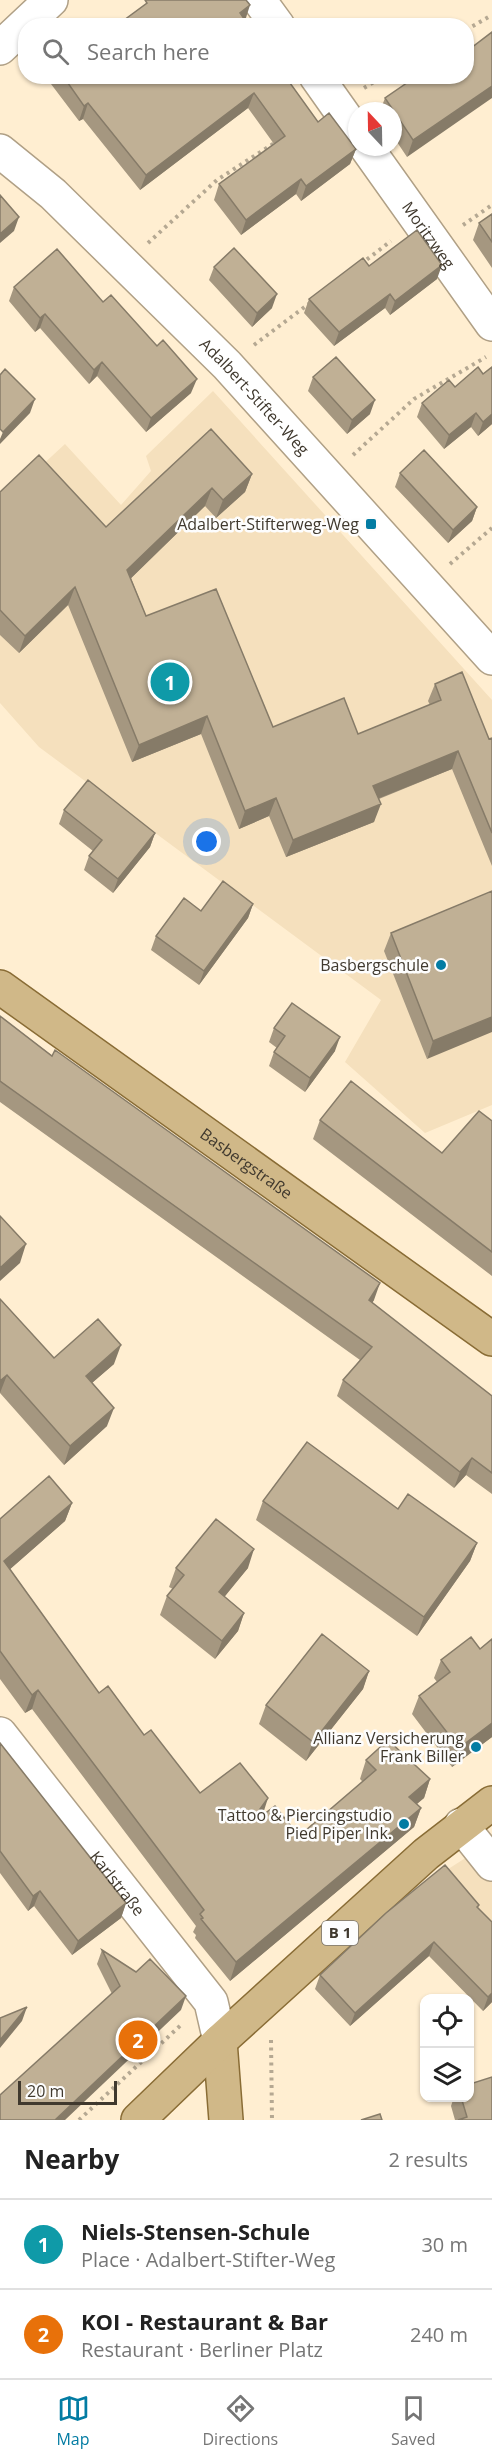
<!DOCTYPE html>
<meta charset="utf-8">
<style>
body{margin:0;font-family:"Open Sans",sans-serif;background:#f6f6f6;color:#222}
.controls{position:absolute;right:18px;bottom:18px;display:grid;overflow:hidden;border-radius:12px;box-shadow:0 2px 4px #0004}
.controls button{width:54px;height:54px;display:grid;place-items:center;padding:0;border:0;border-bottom:2px solid #e0e0e0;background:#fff;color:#222;font:30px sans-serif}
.compass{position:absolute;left:348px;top:102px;width:54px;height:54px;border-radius:50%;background:#fff;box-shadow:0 2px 4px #0004;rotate:338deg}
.scale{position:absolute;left:18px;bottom:15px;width:99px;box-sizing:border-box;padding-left:6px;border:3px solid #40392e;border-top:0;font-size:16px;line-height:21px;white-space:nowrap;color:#40392e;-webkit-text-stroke:4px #fdfdfd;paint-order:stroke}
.you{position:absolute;left:207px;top:842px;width:21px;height:21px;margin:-15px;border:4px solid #fff;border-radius:50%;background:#1a73e8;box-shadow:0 0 0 9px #1a73e833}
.badge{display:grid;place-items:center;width:39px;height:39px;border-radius:50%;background:#037ca3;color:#fff;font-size:20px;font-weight:700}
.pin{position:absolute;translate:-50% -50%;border:3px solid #fff;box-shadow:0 2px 6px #0006}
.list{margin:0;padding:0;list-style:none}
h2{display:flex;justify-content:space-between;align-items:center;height:78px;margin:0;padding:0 24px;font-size:26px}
h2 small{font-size:20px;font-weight:400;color:#767676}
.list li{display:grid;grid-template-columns:39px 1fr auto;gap:18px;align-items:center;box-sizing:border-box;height:90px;padding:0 24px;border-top:2px solid #e0e0e0}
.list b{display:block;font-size:22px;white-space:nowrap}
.list p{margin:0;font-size:20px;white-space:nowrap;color:#767676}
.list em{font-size:20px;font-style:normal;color:#767676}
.icon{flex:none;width:33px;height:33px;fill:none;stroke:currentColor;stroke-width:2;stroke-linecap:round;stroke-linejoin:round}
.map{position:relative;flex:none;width:492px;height:2120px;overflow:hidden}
.search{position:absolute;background:#fff;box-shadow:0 2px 4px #0004;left:18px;right:18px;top:18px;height:66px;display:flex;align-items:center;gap:15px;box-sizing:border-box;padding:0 21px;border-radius:24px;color:#767676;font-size:22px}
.sheet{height:258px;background:#fff}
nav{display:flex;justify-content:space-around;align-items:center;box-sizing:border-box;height:84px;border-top:2px solid #e0e0e0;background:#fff;font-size:16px;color:#767676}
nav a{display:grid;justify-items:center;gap:3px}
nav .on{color:#037ca3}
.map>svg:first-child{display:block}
</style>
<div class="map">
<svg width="492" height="2120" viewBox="0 0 492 2120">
<rect width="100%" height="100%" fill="#ffeed1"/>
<path fill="#f5e0bd" d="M213,391L492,700V1105L425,1133L345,1062L381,1000L39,747L0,703V504L65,444L121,505L151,471L146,456Z
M492,1841V1932L442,1873Z"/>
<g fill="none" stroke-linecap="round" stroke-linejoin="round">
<defs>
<g id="minor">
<path d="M259,0L278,26"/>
<path d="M0,48L51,0"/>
<path d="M316,76L357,134"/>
<path id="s1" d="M366,147L492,324"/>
<path id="s2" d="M0,151L53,194L227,365L492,658"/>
<path id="s3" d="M0,1734L211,2002L220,2041"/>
<path d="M461,1825L492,1864"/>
</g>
<g id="major">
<path id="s4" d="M0,987L492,1339"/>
<path d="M220,2041L226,2120"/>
<path d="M138,2120L220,2041L426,1854L492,1803"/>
</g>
</defs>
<use href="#minor" stroke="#b0a086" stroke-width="36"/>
<use href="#major" stroke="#896c35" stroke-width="36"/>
<path stroke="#b5a892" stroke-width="4" stroke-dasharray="3 4.5" stroke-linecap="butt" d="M466,30L492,15
M364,88L384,76
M463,225L492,205
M148,243L217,180L276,142
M361,264L391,241
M254,345L310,303
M353,455L414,399L486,357
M450,564L492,528
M271,2040L272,2120
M79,2120L182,2024"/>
<use href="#minor" stroke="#fff" stroke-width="33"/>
<use href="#major" stroke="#d0b888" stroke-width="33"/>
</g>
<path fill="#a59780" d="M467,51L407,157L393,136V111H380L385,98Z
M54,76H285L318,122L356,149L350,164L301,201L296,194L241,235L214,200L219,184L274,144L248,108L140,190L83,119L79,121L51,84Z
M492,214V268L473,240L479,223Z
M369,266L437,279L390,315L385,308L334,346L304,313L309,299Z
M214,267L272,308L252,327L209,280Z
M14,287L103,302L191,393L146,432L97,376L89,384L40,328L35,332L9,301Z
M492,367V424L478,436L471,427L444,449L417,417L422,403L483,374Z
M313,377L370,414L347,434L308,391Z
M400,473L477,507L472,521L448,543L395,487Z
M252,474L245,492L216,518L205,506L131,578L146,616L273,727L358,734L430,705L428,701L435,684L489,739L492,738V866L452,769L379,799L374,822L286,857L269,816L239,829L201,734L132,762L68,605L19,653L0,635V492L106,527Z
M64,810L155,833L150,847L113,893L84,870L89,856L93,851L59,824Z
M492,891L427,1059L384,951L391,933Z
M253,904L248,918L199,985L151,950L156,936Z
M0,1016L374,1300L372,1303L492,1396V1494L466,1475L454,1488L337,1396L343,1380L360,1360L0,1102Z
M274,1028L335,1051L305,1092L269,1066L274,1052L277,1048L269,1042Z
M320,1120L442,1153L492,1121V1276L313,1139Z
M0,1299L54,1358L114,1364L92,1383L107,1426L64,1465L0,1393Z
M263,1501L398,1509L477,1543L470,1561L417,1636L256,1520Z
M72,1503L65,1521L10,1569L99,1693L144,1735L200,1793L263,1813L299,1836L363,1782L360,1779L366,1760L430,1779L424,1798L417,1804L421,1808L414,1827L230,1981L195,1938L196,1935L193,1932L196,1926L32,1709L25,1713L0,1679V1519Z
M176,1568H248L224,1596L244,1613L238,1631L215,1659L160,1615L167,1596L173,1589L169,1587Z
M492,1639V1737L452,1767L412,1714L419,1696L437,1682L434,1678L441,1660L480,1649Z
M369,1671L363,1689L306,1761L259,1724L266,1705Z
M0,1743L126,1903L121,1918L72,1955L34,1906L28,1911L0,1873Z
M479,1905L478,1908L492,1922V2002L483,2011L429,1956L350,2026L315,1989L320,1975Z
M102,1950L181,2010L112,1994L97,1964Z
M454,2097H470L492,2120H455L451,2106Z"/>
<path fill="#867b68" d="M250,5L245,21L240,13Z
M492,86V98L407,157L413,140Z
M254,93L248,108L140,190L146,175Z
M88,103L83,119L79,121L84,106Z
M356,149L350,164L301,201L306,186Z
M301,179L296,194L241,235L246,220Z
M19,217L14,231L0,243V234Z
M442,265L437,279L390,315L395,301Z
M277,294L272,308L252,327L257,313Z
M390,294L385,308L334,346L339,332Z
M45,314L40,328L35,332L40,318Z
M102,362L97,376L89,384L94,370Z
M197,379L191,393L146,432L151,418Z
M35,399L30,413L0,444V439L3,432Z
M375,400L370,414L347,434L352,420Z
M476,413L471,427L444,449L449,435Z
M492,414V424L478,436L483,422Z
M252,474L245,492L216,518L223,500Z
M212,488L205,506L121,588L127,570Z
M477,507L472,521L448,543L453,530Z
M75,587L68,605L19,653L25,636Z
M207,716L201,734L132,762L139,745Z
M458,751L452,769L367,803L373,786Z
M276,798L269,816L239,829L245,811Z
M381,804L374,822L286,857L293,840Z
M155,833L150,847L113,893L118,879Z
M253,904L248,918L199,985L204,971Z
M492,1017V1032L427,1059L433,1041Z
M340,1037L335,1051L305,1092L310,1078Z
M26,1244L20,1263L0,1281V1268Z
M380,1283L374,1300L363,1316L369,1300Z
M121,1345L114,1364L79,1394L86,1376Z
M7,1375L0,1393V1381Z
M114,1408L107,1426L64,1465L70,1446Z
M472,1458L466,1475L454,1488L460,1472Z
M72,1503L65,1521L0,1578L4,1561Z
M477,1543L470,1561L417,1636L424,1617Z
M254,1549L248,1568L213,1611L219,1592Z
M244,1613L238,1631L215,1659L222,1641Z
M369,1671L363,1689L306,1761L313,1742Z
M38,1690L32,1709L25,1713L32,1695Z
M492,1723V1737L452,1767L459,1748Z
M430,1779L424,1798L403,1815L409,1797Z
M268,1798L262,1817L260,1809Z
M421,1808L414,1827L230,1981L236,1962Z
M40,1891L34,1906L28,1911L33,1896Z
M126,1903L121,1918L72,1955L78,1941Z
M434,1942L429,1956L350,2026L355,2013Z
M492,1993V2002L483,2011L488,1997Z
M186,1996L181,2010L65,2120H55Z
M27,2007L22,2021L0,2048V2040Z"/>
<path fill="#c0b095" stroke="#867b68" stroke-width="1.5" d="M145,0H246L250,5L240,13L249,26H116L147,3Z
M492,32V86L413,140L385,98L417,76H466V50L467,51Z
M63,76H285L318,122L329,113L356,149L306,186L301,179L246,220L219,184L285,136L254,93L146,175L88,103L84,106Z
M0,195L19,217L0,234Z
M492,214V242L479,223Z
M417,230L442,265L395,301L390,294L339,332L309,299L363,258L369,266Z
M234,248L277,294L257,313L214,267Z
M57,249L103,302L111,295L157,346L163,340L197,379L151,418L102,362L94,370L45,314L40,318L14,287Z
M336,357L375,400L352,420L313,377Z
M478,367L483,374L492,367V414L483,422L476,413L449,435L422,403L449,380L455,387Z
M5,369L35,399L3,432L0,429V375Z
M211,429L252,474L223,500L212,488L127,570L146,616L216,589L273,727L344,698L358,734L441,700L435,684L462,672L489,739L492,738V833L458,751L373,786L381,804L293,840L276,798L245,811L207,716L139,745L75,587L25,636L0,610V492L39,455L106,527Z
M424,450L477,507L453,530L400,473Z
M88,780L155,833L118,879L89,856L102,840L64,810Z
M223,881L253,904L204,971L156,936L184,898L201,911Z
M492,891V1017L433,1041L391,933Z
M292,1003L340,1037L310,1078L274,1052L285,1036L274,1028Z
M0,1016L52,1056L55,1050L380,1283L369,1300L492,1396V1473L472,1458L460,1472L343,1380L372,1347L0,1081Z
M351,1081L442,1153L479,1111L492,1121V1252L320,1120Z
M0,1216L26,1244L0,1268Z
M0,1299L54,1358L98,1319L121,1345L86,1376L114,1408L70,1446L7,1375L0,1381Z
M307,1442L398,1509L408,1494L477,1543L424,1617L263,1501Z
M49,1476L72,1503L4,1561L99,1693L108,1686L144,1735L151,1730L200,1793L240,1763L268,1798L260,1809L264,1814L275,1806L299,1836L376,1770L366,1760L388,1740L430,1779L409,1797L421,1808L236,1962L201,1919L203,1918L200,1914L204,1910L38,1690L32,1695L0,1651V1519Z
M216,1519L254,1549L219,1592L244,1613L222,1641L167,1596L184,1575L176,1568Z
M322,1634L369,1671L313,1742L266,1705Z
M471,1637L480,1649L492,1639V1723L459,1748L419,1696L450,1672L441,1660Z
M0,1743L126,1903L78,1941L40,1891L33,1896L0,1851Z
M445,1865L479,1905L477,1907L492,1922V1993L488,1997L434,1942L355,2013L320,1975L386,1913Z
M102,1950L136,1972L150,1959L186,1996L55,2120H0V2095L120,1986Z
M27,2007L0,2040V2018Z
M492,2077V2120H458L467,2117L461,2097H470V2084Z
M380,2114L382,2120H361Z"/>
<g fill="#037ca3" stroke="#fdfdfd" stroke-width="2">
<rect x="365" y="518" width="12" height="12" rx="3"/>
<circle cx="441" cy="965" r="6"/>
<circle cx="476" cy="1747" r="6"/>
<circle cx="404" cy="1824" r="6"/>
</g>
<g text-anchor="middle" stroke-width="5" stroke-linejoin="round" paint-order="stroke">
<rect fill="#fdfdfd" stroke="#79746c" stroke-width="1.5" x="322" y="1921" width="36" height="24" rx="4.5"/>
<g font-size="15" font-weight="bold" fill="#40392e">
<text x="340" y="1938">B 1</text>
</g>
<g font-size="16" fill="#40392e" stroke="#fdfdfd">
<text dy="6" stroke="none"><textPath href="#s1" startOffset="108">Moritzweg</textPath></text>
<text dy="6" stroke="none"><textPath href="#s2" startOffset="354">Adalbert-Stifter-Weg</textPath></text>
<text dy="6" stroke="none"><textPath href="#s4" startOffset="303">Basbergstraße</textPath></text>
<text dy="6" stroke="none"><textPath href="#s3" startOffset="190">Karlstraße</textPath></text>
</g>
<g font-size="16" fill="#40392e" stroke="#fdfdfd" text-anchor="end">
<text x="359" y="530">Adalbert-Stifterweg-Weg</text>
<text x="429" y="971">Basbergschule</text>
<text x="464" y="1744">Allianz Versicherung<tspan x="464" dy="18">Frank Biller</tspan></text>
<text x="392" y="1821">Tattoo &amp; Piercingstudio<tspan x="392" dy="18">Pied Piper Ink.</tspan></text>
</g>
</g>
</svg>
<div class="controls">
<button><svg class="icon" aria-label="locate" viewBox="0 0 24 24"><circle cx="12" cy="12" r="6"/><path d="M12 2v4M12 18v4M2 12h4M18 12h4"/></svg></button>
<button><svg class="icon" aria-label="layers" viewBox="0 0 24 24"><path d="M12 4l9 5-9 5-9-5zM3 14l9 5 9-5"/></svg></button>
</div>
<svg class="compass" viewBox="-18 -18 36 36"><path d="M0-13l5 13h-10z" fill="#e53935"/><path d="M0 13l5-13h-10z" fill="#767676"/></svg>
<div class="scale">20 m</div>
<div class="you"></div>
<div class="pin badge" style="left:170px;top:682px;background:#0f9aa8">1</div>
<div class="pin badge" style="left:138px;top:2040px;background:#e8710a">2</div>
<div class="search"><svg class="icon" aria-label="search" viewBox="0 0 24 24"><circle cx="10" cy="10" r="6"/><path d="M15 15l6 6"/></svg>Search here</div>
</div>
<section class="sheet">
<h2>Nearby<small>2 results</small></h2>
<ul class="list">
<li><span class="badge" style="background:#0f9aa8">1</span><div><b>Niels-Stensen-Schule</b><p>Place · Adalbert-Stifter-Weg</p></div><em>30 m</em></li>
<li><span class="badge" style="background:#e8710a">2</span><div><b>KOI - Restaurant &amp; Bar</b><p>Restaurant · Berliner Platz</p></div><em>240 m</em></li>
</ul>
</section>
<nav>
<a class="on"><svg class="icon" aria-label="map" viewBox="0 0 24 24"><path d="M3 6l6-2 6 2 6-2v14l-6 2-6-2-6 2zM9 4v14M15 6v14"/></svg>Map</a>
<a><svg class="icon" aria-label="directions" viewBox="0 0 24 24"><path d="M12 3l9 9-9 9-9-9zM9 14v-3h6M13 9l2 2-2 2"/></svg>Directions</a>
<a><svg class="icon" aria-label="saved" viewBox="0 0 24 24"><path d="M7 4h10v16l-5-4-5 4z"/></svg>Saved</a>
</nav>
